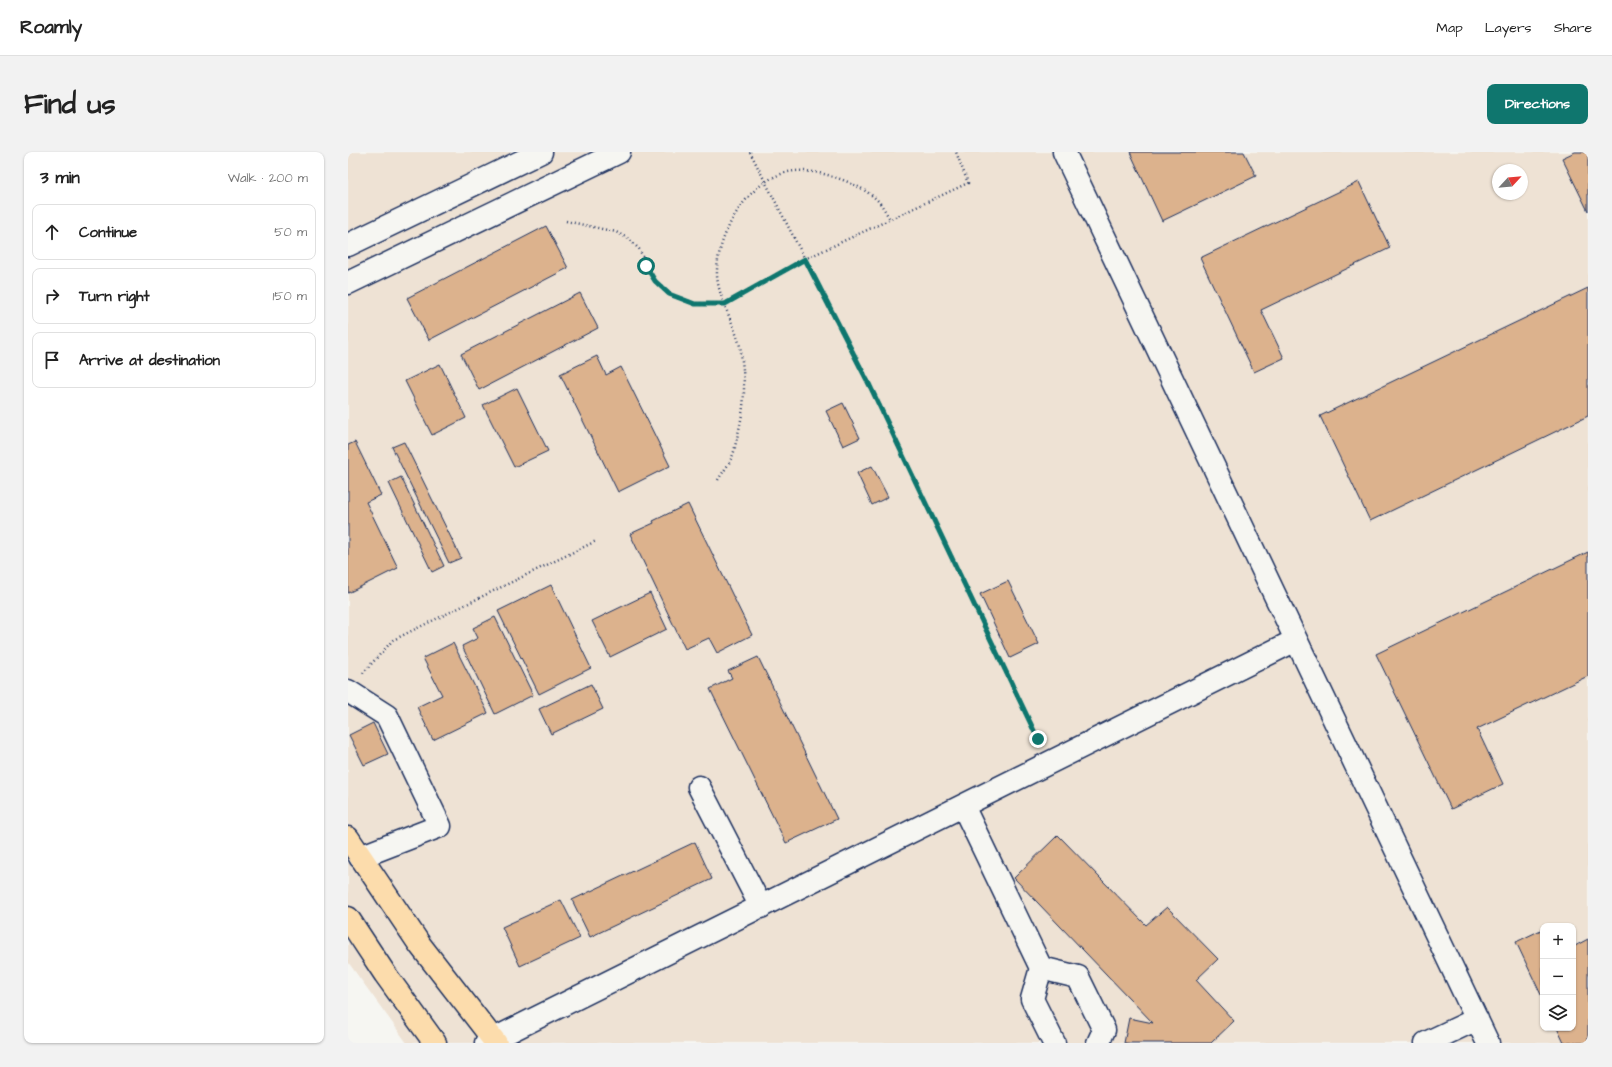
<!DOCTYPE html>
<meta charset="utf-8">
<style>
body{margin:0;font-family:"Architects Daughter",sans-serif;background:#f2f2f2;color:#222}
.controls{position:absolute;right:12px;bottom:12px;display:grid;overflow:hidden;border-radius:8px;box-shadow:0 1px 3px #0004}
.controls button{width:36px;height:36px;display:grid;place-items:center;padding:0;border:0;border-bottom:1px solid #e0e0e0;background:#fff;color:#222;font:20px sans-serif}
.compass{position:absolute;left:1144px;top:12px;width:36px;height:36px;border-radius:50%;background:#fff;box-shadow:0 1px 3px #0004;rotate:64deg}
.stop{position:absolute;width:12px;height:12px;margin:-9px;border:3px solid #0f766e;border-radius:50%;background:#fff}
.stop.end{background:#0f766e;border-color:#fff;box-shadow:0 1px 4px #0008}
.list{margin:0;padding:0;list-style:none}
h2{display:flex;justify-content:space-between;align-items:center;height:52px;margin:0;padding:0 16px;font-size:17px}
h2 small{font-size:13px;font-weight:400;color:#767676}
.list li{display:grid;grid-template-columns:26px 1fr auto;gap:12px;align-items:center;box-sizing:border-box;height:56px;margin:0 8px 8px;padding:0 8px;border:1px solid #e0e0e0;border-radius:8px}
.list b{display:block;font-size:15px;white-space:nowrap}
.list em{font-size:13px;font-style:normal;color:#767676}
.icon{flex:none;width:22px;height:22px;fill:none;stroke:currentColor;stroke-width:2;stroke-linecap:round;stroke-linejoin:round}
.map{position:relative;flex:none;width:1240px;height:891px;overflow:hidden;border-radius:8px}
header{display:flex;align-items:center;gap:24px;box-sizing:border-box;height:56px;padding:0 20px;background:#fff;border-bottom:1px solid #e0e0e0}
header strong{font-size:19px}
nav{display:flex;gap:22px;margin-inline-start:auto;font-size:14px}
.intro{display:flex;align-items:center;justify-content:space-between;box-sizing:border-box;height:96px;padding:0 24px}
h1{margin:0;font-size:28px}
.button{padding:10px 18px;border-radius:8px;background:#0f766e;color:#fff;font-size:14px;font-weight:700}
main{display:flex;gap:24px;padding:0 24px}
aside{flex:1;background:#fff;border-radius:8px;box-shadow:0 1px 3px #0004}
.map>svg:first-child{display:block}
</style>
<header>
<strong>Roamly</strong>
<nav><a>Map</a><a>Layers</a><a>Share</a></nav>
</header>
<div class="intro"><h1>Find us</h1><a class="button">Directions</a></div>
<main>
<aside>
<h2>3 min<small>Walk · 200 m</small></h2>
<ul class="list">
<li><svg class="icon" aria-label="ahead" viewBox="0 0 24 24"><path d="M12 20V5M6 11l6-6 6 6"/></svg><div><b>Continue</b></div><em>50 m</em></li>
<li><svg class="icon" aria-label="right" viewBox="0 0 24 24"><path d="M7 20v-9h11M14 6l5 5-5 5"/></svg><div><b>Turn right</b></div><em>150 m</em></li>
<li><svg class="icon" aria-label="arrive" viewBox="0 0 24 24"><path d="M6 21V4h12l-3 4 3 4H6"/></svg><div><b>Arrive at destination</b></div></li>
</ul>
</aside>
<div class="map">
<svg width="1240" height="891" viewBox="0 0 1240 891">
<rect width="100%" height="100%" fill="#f6f6f2"/>
<filter id="ink" filterUnits="userSpaceOnUse"><feTurbulence type="fractalNoise" baseFrequency=".025" numOctaves="2"/><feDisplacementMap in="SourceGraphic" scale="8" xChannelSelector="R" yChannelSelector="G"/><feConvolveMatrix kernelMatrix="1 2 1 2 8 2 1 2 1" color-interpolation-filters="sRGB"/></filter>
<g filter="url(#ink)">
<path fill="#eee2d4" fill-rule="evenodd" d="M0,0H1240V891H59L0,810ZM1150,18H1174V42H1150ZM1195,774H1225V876H1195Z"/>
<path fill="#dcb28d" stroke="#1b2f5e" d="M782,0H896L908,24L814,69Z
M1227,0H1240V59L1214,6Z
M1011,30L1042,96L913,158L936,206L906,220L852,106Z
M198,74L220,116L81,188L59,146Z
M1240,136V264L1022,369L972,264Z
M232,141L250,176L131,238L113,202Z
M249,204L258,223L273,215L322,314L270,340L212,222Z
M92,212L118,266L84,283L57,229Z
M169,236L200,299L166,315L135,253Z
M495,251L512,286L495,294L478,259Z
M7,290L33,343L18,350L50,416L0,441V293Z
M56,290L113,406L101,411L44,295Z
M524,314L540,345L524,353L509,321Z
M53,325L96,414L84,420L41,331Z
M340,352L404,483L369,501L361,486L337,497L282,382L306,371L305,369Z
M1240,400V524L1129,577L1155,632L1103,657L1028,502Z
M660,429L691,492L662,506L632,442Z
M203,433L243,516L191,542L150,459Z
M302,441L319,477L262,505L244,469Z
M147,465L185,543L147,562L114,494L130,486L125,476Z
M105,491L140,561L85,588L69,555L94,543L75,506Z
M410,505L489,667L438,691L362,537L384,526L380,519Z
M243,532L255,557L203,582L191,557Z
M25,571L40,602L16,613L1,583Z
M710,683L798,773L819,755L870,807L848,828L886,869L863,891H776L781,866L805,871L666,726Z
M347,690L364,727L242,785L224,748Z
M213,748L232,786L172,814L154,775Z
M1195,777V847L1168,790Z
M1240,787V891H1216L1209,876H1225V795Z"/>
<g fill="none" stroke-linecap="round" stroke-linejoin="round">
<defs>
<path id="minor" d="M716,0L1140,891
M0,93L193,0
M0,131L271,0
M0,539L39,564L92,674L12,705
M351,635L413,755
M615,654L693,816L684,847L706,891
M693,816L730,825L756,878L750,891
M138,891L948,488
M1078,891L1129,867"/>
<path id="major" d="M0,686L72,793L148,891
M0,766L37,822L87,891"/>
</defs>
<use href="#minor" stroke="#1b2f5e" stroke-width="25"/>
<use href="#major" stroke="#1b2f5e" stroke-width="25"/>
<path stroke="#1b2f5e" stroke-width="2.5" stroke-dasharray="1 3" stroke-linecap="butt" d="M402,0L522,234L690,587
M218,69L268,80L281,87L291,97L307,129L321,142L347,152H377L457,107L620,31L608,0
M370,328C374,321 380,314 383,307C386,302 387,295 388,290C396,259 398,240 394,209C393,202 393,195 390,188C384,167 368,141 369,119C370,76 408,15 456,19C478,20 512,32 528,47C534,52 538,61 542,67
M15,521L45,488L248,389"/>
<use href="#minor" stroke="#f6f6f2" stroke-width="22"/>
<use href="#major" stroke="#fcdcac" stroke-width="22"/>
</g>
</g>
<g fill="none" stroke-linecap="round" stroke-linejoin="round" filter="url(#ink)">
<path stroke="#0f766e" stroke-width="5" d="M298,114L307,129L321,142L347,152H377L457,107L522,234L690,587"/>
</g>
</svg>
<div class="controls">
<button>+</button>
<button>−</button>
<button><svg class="icon" aria-label="layers" viewBox="0 0 24 24"><path d="M12 4l9 5-9 5-9-5zM3 14l9 5 9-5"/></svg></button>
</div>
<svg class="compass" viewBox="-18 -18 36 36"><path d="M0-13l5 13h-10z" fill="#e53935"/><path d="M0 13l5-13h-10z" fill="#767676"/></svg>
<div class="stop" style="left:298px;top:114px"></div>
<div class="stop end" style="left:690px;top:587px"></div>
</div>
</main>
